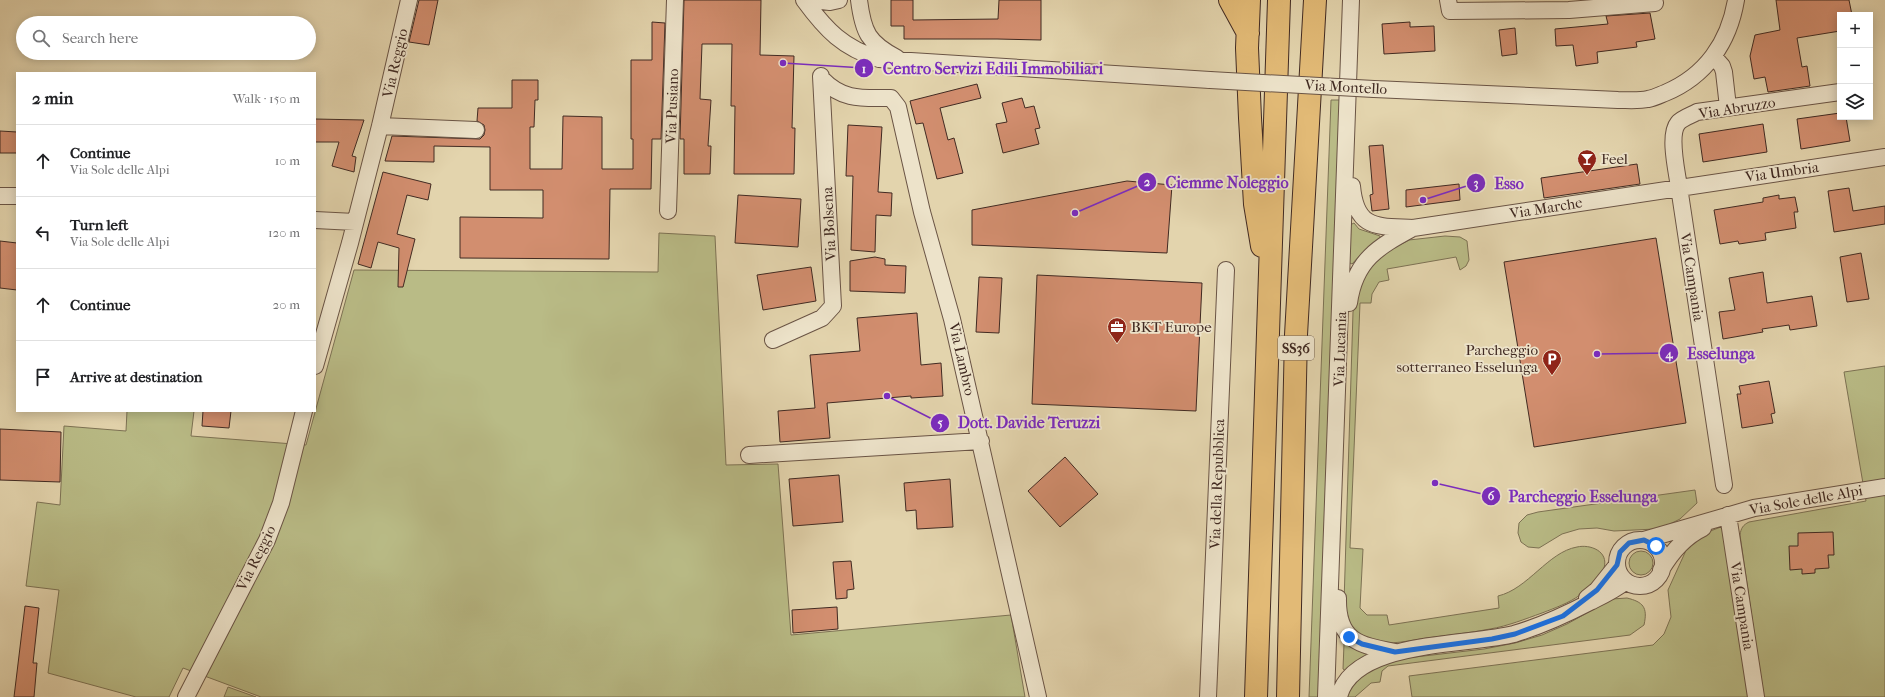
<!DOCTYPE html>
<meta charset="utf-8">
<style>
body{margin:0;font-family:"IM FELL French Canon",serif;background:#f2f2f2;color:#202124}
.controls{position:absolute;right:12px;top:12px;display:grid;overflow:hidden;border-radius:0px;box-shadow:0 2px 10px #0003}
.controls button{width:36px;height:36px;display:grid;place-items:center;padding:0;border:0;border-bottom:1px solid #e0e0e0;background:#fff;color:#202124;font:20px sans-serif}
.stop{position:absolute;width:12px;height:12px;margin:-9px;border:3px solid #1a73e8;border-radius:50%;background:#fff}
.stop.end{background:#1a73e8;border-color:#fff;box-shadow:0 1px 4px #0008}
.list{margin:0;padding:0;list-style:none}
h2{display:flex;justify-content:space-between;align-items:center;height:52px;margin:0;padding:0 16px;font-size:17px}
h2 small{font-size:13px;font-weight:400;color:#757577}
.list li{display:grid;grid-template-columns:26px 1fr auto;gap:12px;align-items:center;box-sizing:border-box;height:72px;padding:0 16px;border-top:1px solid #e0e0e0}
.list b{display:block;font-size:15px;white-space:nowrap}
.list p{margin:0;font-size:13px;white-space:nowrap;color:#757577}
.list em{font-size:13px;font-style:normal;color:#757577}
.icon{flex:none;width:22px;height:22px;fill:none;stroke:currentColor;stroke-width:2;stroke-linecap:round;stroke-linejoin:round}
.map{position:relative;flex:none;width:1885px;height:697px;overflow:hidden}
.search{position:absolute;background:#fff;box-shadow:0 2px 10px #0003;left:16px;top:16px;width:300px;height:44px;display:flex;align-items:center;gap:10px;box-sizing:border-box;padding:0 14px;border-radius:22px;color:#757577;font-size:15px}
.panel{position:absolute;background:#fff;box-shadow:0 2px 10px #0003;left:16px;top:72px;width:300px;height:340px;border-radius:0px}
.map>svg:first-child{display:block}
</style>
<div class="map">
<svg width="1885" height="697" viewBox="0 0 1885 697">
<rect width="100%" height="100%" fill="#e3d4ad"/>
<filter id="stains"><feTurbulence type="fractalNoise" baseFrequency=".005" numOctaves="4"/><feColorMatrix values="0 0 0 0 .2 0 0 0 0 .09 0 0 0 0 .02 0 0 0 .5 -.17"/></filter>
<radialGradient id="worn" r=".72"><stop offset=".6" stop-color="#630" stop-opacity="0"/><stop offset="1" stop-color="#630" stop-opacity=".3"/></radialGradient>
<path fill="#b9bb86" stroke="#7d7254" d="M1331,100H1342L1322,697H1309Z
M1354,223L1359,229L1380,236V240L1363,252L1352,264L1348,262L1350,225Z
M659,233L715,236L726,465L778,464L791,635L1011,615L1025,697H261L183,668L169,697H136L48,673L59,590L26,586L37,502L60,505L64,426L126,431L127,411H194L191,436L306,445L354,270L658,272Z
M1445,236L1460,237L1467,241L1469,260L1466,266L1460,270L1456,257L1387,269L1389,280L1379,282L1372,294L1371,303H1360L1350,548L1363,549L1360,608L1367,615H1387L1389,625L1499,608L1498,596C1528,589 1548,552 1577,547C1590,544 1609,551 1604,568C1600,579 1589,589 1580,595C1569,603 1555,608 1542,613C1525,619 1508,626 1490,629C1470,633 1448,635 1427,638C1411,640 1390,646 1373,641C1366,639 1359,634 1352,630L1344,603L1353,312L1360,280L1372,263L1386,252L1409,240Z
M1885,366V697H1412L1409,676L1653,645L1664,634L1671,617L1668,590L1688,546L1700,535L1726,525L1742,634L1754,632L1740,535C1741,528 1743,525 1749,522L1866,501L1844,372Z
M1695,490L1697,503L1680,519L1666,526L1655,529L1614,531L1597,528L1579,529L1562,534L1539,548L1528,547L1521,542L1518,533L1519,523L1527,515L1538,512Z
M1629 563a12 12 0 1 1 24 0a12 12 0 1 1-24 0Z
M1627,598C1643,602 1648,607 1644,625L1630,635L1388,666L1382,671L1380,682L1371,683L1355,697H1345L1346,694L1365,671L1398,659L1484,649L1515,643L1542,635L1567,624L1612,599Z
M1344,644H1346L1366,654V657L1353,663L1346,671L1343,669Z
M228,687L256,697H224Z"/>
<path fill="#d28e6f" stroke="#412a22" d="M419,0H438L429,45L409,42Z
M684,0H761L760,55L794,56L792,128H795L794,174H734L735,106H731L732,44H702L700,99L711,100L708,146H711L710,174H684V139H680Z
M891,0H913V20L998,19L999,0H1041V40L997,39H904V26H891Z
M1776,0H1849L1852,15H1840V31L1797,38L1802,67L1807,66L1810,86L1768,92L1765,77L1754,79L1750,56L1755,35L1780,30Z
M1650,13L1655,39L1636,42L1637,47L1597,52L1598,63L1576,66L1573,45L1556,46L1555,29L1608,24L1606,16Z
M652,22L665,23L661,139H652L651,189H610L609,259L460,258V217L543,218V190H490V147L434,146V162L385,161L392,136L480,139L484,135L485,130L484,125L477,121L478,108H512V80H538V100H535L534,127H530V169H562L563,116L602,117V169H633V139H631V60H652Z
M1410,22V27L1434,26L1435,51L1384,54L1382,24Z
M1515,28L1517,54L1502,56L1499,30Z
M977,84L981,98L940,108L948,140L954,138L963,173L937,179L923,123L916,124L910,101Z
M1022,98L1025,108L1034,106L1040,128L1035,129L1039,144L1003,153L996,124L1007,122L1002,103Z
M1840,113V117H1846L1850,141L1801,149L1797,119Z
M315,119L364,120L352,156L356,157L354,172L332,166L339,142H315Z
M1763,124L1767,152L1703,162L1699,134Z
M848,125L882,127L878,192L892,193L891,216L876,215L875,252L851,250L853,176H846Z
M0,131L17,132V153H0Z
M1383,145L1389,209L1372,211L1370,195L1373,194L1369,146Z
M1637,164L1640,184L1544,198L1541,178Z
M383,172L431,184L428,200L407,195L397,234L415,239L403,287H398L399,248L378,242L371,268L358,264Z
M1127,181L1172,185L1167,253L972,245V210Z
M1459,184L1460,200L1406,207V190Z
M1849,188L1853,211L1885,206V224L1834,232L1828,191Z
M738,195L801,199L798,247L735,243Z
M1779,195V199L1795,197L1798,212H1794L1796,228L1765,233L1766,240L1739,244L1738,241L1720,244L1714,210L1763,202V198Z
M1656,238L1686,423L1534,447L1504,262Z
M0,241L17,243V290L0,288Z
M1861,253L1869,299L1847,302L1840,257Z
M875,257L885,259V265L906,266L905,293L850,291V261Z
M811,267L816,301L763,310L757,275Z
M1763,272L1767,303L1812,296L1817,326L1790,330L1789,325L1762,329L1763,332L1723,339L1719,312L1735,310L1729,278Z
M1037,275L1202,283L1196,411L1032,404Z
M979,277L1002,278L999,333L976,332Z
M917,313L921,365L941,363L943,396L911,398V396L827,403L830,438L780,442L778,411L815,408L810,355L860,351L857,318Z
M1769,381L1775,413L1771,414L1773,423L1742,428L1737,394H1741L1739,386Z
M203,411H231L229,428L202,426Z
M0,429L61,432L60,482L0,480Z
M1065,457L1098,494L1060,527L1028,491Z
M839,475L843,522L793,526L789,479Z
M950,479L953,527L917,529L916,510L906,511L904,483Z
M1833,532L1834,555H1828L1829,568L1815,569V573L1802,574V569L1790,570L1789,546H1798V533Z
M851,561L854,589L847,590V598L836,599L833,562Z
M25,606L39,608L33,663H37L34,697H14Z
M837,607L838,629L793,633L792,610Z"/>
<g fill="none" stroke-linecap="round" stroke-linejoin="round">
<defs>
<path id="minor" d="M804,0C826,30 843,48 879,59L1210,80
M813,0L830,2L839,0
M859,0C863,32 868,43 897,58
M1448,0L1450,11L1569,10L1655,3L1654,0
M1714,57L1722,66L1724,72L1728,107
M822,79C843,101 863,98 891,98L898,107L922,212L952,319L1038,697
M1374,89L1618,100C1628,100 1639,101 1648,99C1654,98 1660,95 1665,93C1706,76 1729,42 1736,0
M380,126L476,130
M1352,186C1356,230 1377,226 1413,228L1885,157
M0,196H17
M668,211L675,0
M315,220L355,222
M1349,303C1355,260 1378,247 1413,228
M773,340L822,318L833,306L821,76
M315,366L350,243L380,126L409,0
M749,455L981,441
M1724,485L1679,187C1677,172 1668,135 1678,123C1682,118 1692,115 1697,112L1840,92
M1728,515L1756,697
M1644,540L1754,508L1885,487
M1617 563a23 23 0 1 1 46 0a23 23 0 1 1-46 0Z
M1661,570C1671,553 1684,537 1703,528
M1338,598C1337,641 1359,645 1395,652
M1587,598L1597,590L1617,565
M186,697L267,540L281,503L304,411
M1208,697L1226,270
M1326,697L1351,0
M1339,697C1352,640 1468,646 1514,634C1541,626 1565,615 1590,602C1602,596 1615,590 1626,581"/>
<path id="highway" d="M1230,0L1248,33
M1249,0L1247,48L1250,118L1255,204L1262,246
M1256,697L1279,0
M1288,697L1296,335L1315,0"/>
</defs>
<use href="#minor" stroke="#6a5445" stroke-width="18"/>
<use href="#highway" stroke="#412a22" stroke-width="24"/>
<use href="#minor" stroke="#ede3ca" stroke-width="16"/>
<use href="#highway" stroke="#e2ba76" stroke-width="22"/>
<defs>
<path id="minor-bridge" d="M1210,80L1374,89"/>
</defs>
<use href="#minor-bridge" stroke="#6a5445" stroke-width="18" stroke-linecap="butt"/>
<use href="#minor-bridge" stroke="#ede3ca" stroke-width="16"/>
</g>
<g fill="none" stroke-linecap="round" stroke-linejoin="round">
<path stroke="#1a73e8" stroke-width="5" d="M1349,637L1362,644L1395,652L1492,639L1515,634L1563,616L1597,590L1617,565L1620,552L1629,543L1644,540L1656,546"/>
</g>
<defs>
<symbol id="bar-pin" viewBox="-11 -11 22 30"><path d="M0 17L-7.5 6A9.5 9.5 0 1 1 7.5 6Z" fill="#8f2418" stroke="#ede3ca"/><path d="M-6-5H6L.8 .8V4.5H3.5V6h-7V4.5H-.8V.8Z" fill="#fff"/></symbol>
<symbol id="office-pin" viewBox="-11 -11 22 30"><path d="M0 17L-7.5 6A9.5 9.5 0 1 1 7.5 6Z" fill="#8f2418" stroke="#ede3ca"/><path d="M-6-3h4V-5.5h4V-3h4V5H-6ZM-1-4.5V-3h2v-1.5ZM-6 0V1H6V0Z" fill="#fff"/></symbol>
<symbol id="parking-pin" viewBox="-11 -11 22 30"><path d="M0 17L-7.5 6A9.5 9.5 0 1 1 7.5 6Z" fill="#8f2418" stroke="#ede3ca"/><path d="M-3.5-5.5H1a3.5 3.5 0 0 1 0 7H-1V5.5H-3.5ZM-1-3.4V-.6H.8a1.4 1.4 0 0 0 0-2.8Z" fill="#fff"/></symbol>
</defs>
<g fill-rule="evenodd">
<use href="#bar-pin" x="1576" y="148" width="22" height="30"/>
<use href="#office-pin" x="1106" y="316" width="22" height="30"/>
<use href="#parking-pin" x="1541" y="348" width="22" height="30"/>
</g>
<g text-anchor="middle" stroke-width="3.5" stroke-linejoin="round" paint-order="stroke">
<rect fill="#ede3ca" stroke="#756254" stroke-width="1" x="1278" y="336" width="36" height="24" rx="3"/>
<g font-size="14" font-weight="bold" fill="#412a22">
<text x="1296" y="353">SS36</text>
</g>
<g font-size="15" fill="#412a22" stroke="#ede3ca">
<text transform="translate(395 63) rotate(-77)" y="5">Via Reggio</text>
<text transform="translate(1346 87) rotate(3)" y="5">Via Montello</text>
<text transform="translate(672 106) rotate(-88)" y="5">Via Pusiano</text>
<text transform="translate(1737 108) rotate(-9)" y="5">Via Abruzzo</text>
<text transform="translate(1782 172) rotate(-8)" y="5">Via Umbria</text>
<text transform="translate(1546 208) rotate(-9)" y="5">Via Marche</text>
<text transform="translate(829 224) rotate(-93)" y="5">Via Bolsena</text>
<text transform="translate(1692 277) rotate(81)" y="5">Via Campania</text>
<text transform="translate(1340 349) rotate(-88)" y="5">Via Lucania</text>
<text transform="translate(962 359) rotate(77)" y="5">Via Lambro</text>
<text transform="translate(1217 484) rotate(-88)" y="5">Via della Repubblica</text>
<text transform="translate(1806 500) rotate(-10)" y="5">Via Sole delle Alpi</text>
<text transform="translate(256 558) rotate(-64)" y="5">Via Reggio</text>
<text transform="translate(1742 606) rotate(81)" y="5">Via Campania</text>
</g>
<g font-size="15" fill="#412a22" stroke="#ede3ca" text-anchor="start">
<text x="1601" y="164">Feel</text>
<text x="1131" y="332">BKT Europe</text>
<text x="1538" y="355" text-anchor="end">Parcheggio<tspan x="1538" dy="17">sotterraneo Esselunga</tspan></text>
</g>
</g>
<path fill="none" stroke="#7b2cbf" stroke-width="1.5" d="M783 63L864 68M1075 213L1147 182M1423 200L1476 183M1597 354L1669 353M887 396L940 423M1435 483L1491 496"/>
<g fill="#7b2cbf" stroke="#ede3ca" stroke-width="1.5">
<circle cx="783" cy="63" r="4"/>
<circle cx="1075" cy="213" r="4"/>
<circle cx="1423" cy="200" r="4"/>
<circle cx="1597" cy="354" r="4"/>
<circle cx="887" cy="396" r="4"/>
<circle cx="1435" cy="483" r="4"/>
<circle cx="864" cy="68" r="10"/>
<circle cx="1147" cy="182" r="10"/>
<circle cx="1476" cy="183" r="10"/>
<circle cx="1669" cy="353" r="10"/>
<circle cx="940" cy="423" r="10"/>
<circle cx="1491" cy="496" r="10"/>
</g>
<g font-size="12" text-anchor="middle" font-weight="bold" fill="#fff">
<text x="864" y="73">1</text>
<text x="1147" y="186">2</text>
<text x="1476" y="187">3</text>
<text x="1669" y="358">4</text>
<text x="940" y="427">5</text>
<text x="1491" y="500">6</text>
</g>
<g font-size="16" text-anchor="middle" font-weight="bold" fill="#7b2cbf" stroke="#ede3ca" stroke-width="3.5" stroke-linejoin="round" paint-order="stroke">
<text x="993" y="74">Centro Servizi Edili Immobiliari</text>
<text x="1227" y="188">Ciemme Noleggio</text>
<text x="1509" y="189">Esso</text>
<text x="1721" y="359">Esselunga</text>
<text x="1029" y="428">Dott. Davide Teruzzi</text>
<text x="1583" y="502">Parcheggio Esselunga</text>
</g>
<rect width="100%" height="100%" filter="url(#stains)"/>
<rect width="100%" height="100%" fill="url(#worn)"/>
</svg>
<div class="controls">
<button>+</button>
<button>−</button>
<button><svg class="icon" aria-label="layers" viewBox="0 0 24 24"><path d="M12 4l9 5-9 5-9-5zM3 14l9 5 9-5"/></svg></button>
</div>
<div class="stop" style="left:1656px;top:546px"></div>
<div class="stop end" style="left:1349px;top:637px"></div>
<div class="search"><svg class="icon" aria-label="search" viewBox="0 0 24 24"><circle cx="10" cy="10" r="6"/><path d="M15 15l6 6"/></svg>Search here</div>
<section class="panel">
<h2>2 min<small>Walk · 150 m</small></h2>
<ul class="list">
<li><svg class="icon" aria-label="ahead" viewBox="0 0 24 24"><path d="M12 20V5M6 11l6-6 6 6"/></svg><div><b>Continue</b><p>Via Sole delle Alpi</p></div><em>10 m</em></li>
<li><svg class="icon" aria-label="left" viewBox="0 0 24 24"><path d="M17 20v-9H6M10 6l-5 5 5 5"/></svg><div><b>Turn left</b><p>Via Sole delle Alpi</p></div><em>120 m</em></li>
<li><svg class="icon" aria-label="ahead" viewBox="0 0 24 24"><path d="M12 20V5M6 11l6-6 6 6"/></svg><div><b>Continue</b></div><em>20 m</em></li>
<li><svg class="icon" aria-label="arrive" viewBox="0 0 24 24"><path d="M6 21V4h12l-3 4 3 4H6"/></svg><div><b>Arrive at destination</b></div></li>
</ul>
</section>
</div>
